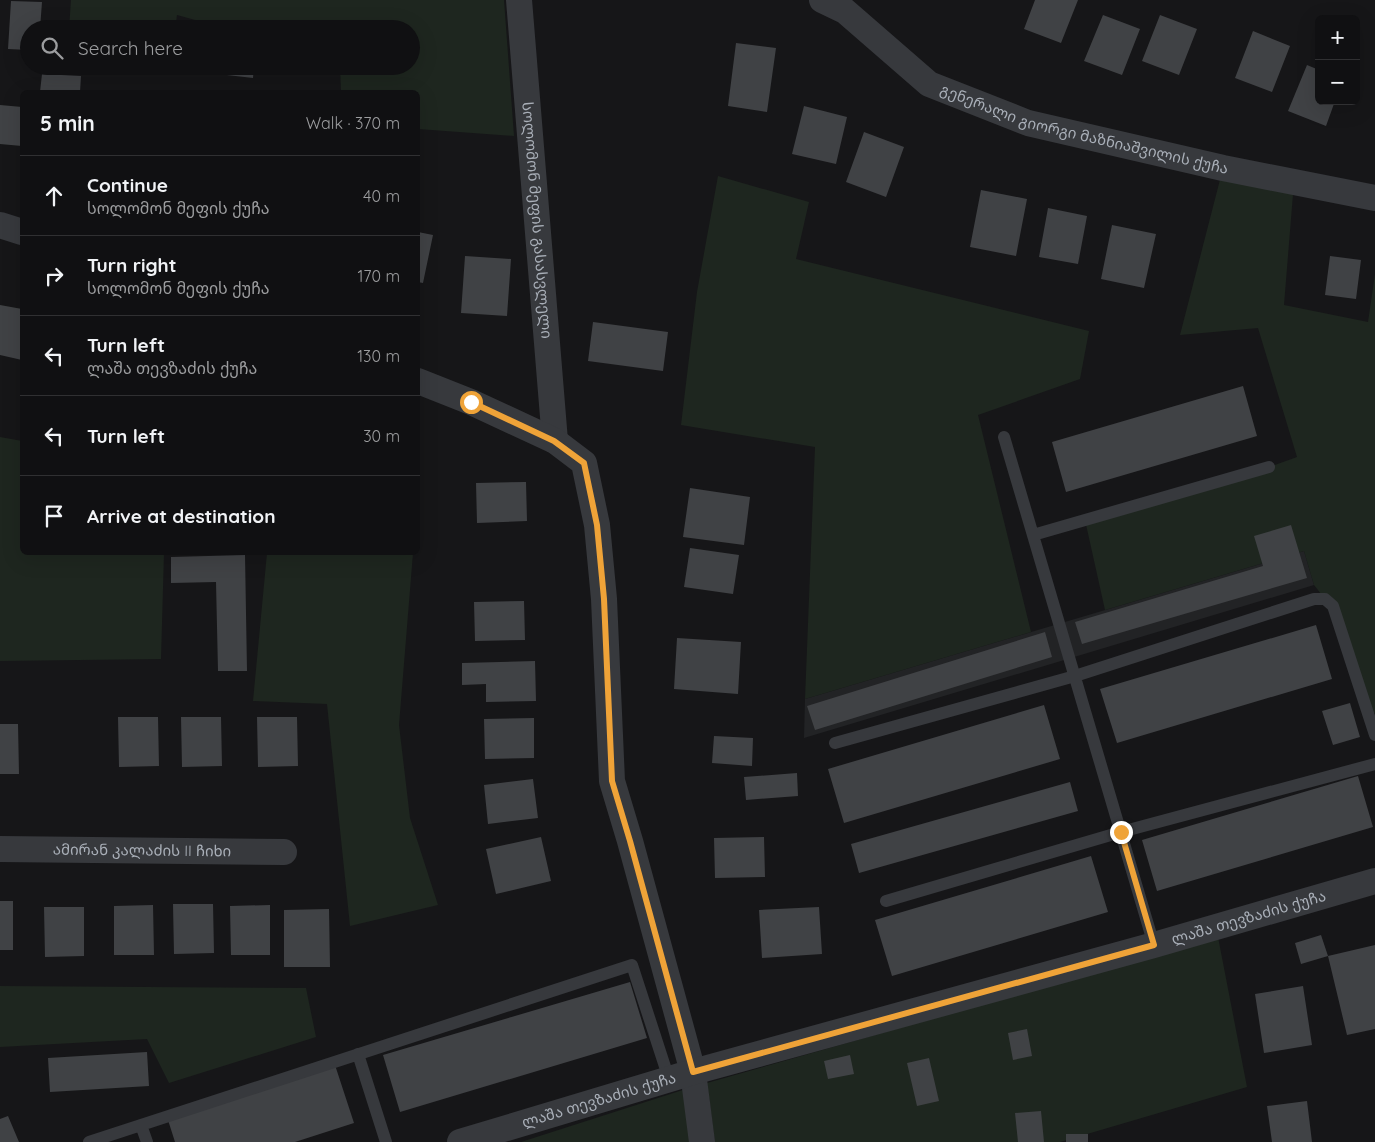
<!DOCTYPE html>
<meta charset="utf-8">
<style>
body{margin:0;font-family:Quicksand,"Noto Sans Georgian",sans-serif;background:#1e1e20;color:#f1f3f6}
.controls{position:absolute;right:15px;top:15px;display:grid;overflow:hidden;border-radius:8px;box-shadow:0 5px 20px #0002}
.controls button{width:45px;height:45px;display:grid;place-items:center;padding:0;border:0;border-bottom:1px solid #303032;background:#101012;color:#f1f3f6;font:25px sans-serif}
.stop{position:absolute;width:15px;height:15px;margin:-11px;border:4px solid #efa338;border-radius:50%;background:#fff}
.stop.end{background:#efa338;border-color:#fff;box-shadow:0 1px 5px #0008}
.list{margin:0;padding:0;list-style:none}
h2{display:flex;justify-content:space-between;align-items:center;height:65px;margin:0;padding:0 20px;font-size:21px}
h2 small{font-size:16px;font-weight:400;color:#9c9d9f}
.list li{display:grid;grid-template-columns:32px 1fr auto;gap:15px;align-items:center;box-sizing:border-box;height:80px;padding:0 20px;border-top:1px solid #303032}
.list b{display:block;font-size:19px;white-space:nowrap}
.list p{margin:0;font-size:16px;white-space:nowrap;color:#9c9d9f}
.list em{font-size:16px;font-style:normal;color:#9c9d9f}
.icon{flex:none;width:28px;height:28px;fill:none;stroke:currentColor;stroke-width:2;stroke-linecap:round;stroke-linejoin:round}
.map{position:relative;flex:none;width:1375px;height:1142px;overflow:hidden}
.search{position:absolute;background:#101012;box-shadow:0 5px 20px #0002;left:20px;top:20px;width:400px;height:55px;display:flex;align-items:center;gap:12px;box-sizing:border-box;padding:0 18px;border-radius:28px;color:#9c9d9f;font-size:19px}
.panel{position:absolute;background:#101012;box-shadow:0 5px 20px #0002;left:20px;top:90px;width:400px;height:465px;border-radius:8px}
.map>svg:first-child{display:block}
</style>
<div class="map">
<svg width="1375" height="1142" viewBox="0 0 1375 1142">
<rect width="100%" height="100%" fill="#161618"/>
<path fill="#222325" d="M1304,551L1314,585L804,738L805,699Z"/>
<path fill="#1e261f" d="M71,0H504L514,136L418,129V92H341L340,66H411V29H228L177,15L175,29H69Z
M1223,168L1294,182L1284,305L1368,322L1375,274V713L1368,715L1325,599L1314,585L1304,551L1105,610L1085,520L1269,467L1297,457L1258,328L1180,335Z
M718,176L809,202L796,259L1089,331L1080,379L978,415L1031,632L805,699L815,447L681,425L697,292Z
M0,437L22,441V552L164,553L161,659L0,661Z
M267,553H413L399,725L410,818L438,905L350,926L327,704L253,701Z
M1218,937L1247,1087L1060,1142H715L707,1083Z
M0,986L306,988L316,1037L169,1083L147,1039L0,1047Z
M686,1089L692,1142H521Z"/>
<path fill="#404245" d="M1035,0H1078L1061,43L1024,29Z
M11,1L42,2L40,29H29V50L8,49Z
M1103,15L1140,29L1122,75L1084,61Z
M1160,15L1197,29L1179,75L1142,61Z
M1253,31L1290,46L1272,92L1235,78Z
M736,43L776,48L767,112L728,106Z
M1307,65L1319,70V101H1335L1326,126L1288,111Z
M218,66H254L253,78L218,74Z
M42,74L81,76L80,92H40Z
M0,105L22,107V146L0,144Z
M804,106L847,117L836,164L792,154Z
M864,132L904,147L886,197L846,182Z
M981,190L1027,199L1016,256L970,247Z
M1048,208L1087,216L1078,264L1039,257Z
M1112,225L1156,234L1144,288L1101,279Z
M418,232L433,235L423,283L418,282Z
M465,256L511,259L507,316L461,313Z
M1330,256L1361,260L1356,299L1325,295Z
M0,305L22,309V360L0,355Z
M593,322L668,332L663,371L588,361Z
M1243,386L1257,436L1066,492L1052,442Z
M526,482L527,521L477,523L476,483Z
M690,488L750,497L744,545L683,537Z
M1291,525L1307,578L1082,644L1075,622L1263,566L1254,536Z
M690,548L739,555L733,594L684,587Z
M245,555L247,671H218L216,582L171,583V557Z
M524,601L525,640L475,641L474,602Z
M1316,625L1332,679L1117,743L1100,689Z
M1045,632L1052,657L815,730L807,706Z
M677,638L741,642L738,694L674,689Z
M535,661L536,701L486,702V684L462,685V663Z
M1350,703L1360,737L1333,745L1322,711Z
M1044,705L1060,759L844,823L828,769Z
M118,717H158L159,766L119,767Z
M181,717H221L222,766L182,767Z
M257,717H297L298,766L258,767Z
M534,718V758L485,759L484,719Z
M0,724H18L19,774H0Z
M714,736L753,738L752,766L712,763Z
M797,773L798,796L746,800L744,777Z
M1358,776L1373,827L1157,891L1142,840Z
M533,779L538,818L488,824L484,785Z
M1070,782L1078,811L859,873L851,844Z
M541,837L551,881L496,894L486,849Z
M764,837L765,877L715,878L714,838Z
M1091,856L1108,912L892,976L875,920Z
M0,901H13V950H0Z
M173,904H213L214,953L174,954Z
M153,905L154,955H114V906Z
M270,905V955H231L230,906Z
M44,907H84V956L45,957Z
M819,907L822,954L762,958L759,910Z
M329,909L330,967H284V910Z
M1321,935L1328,956L1301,964L1295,943Z
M1375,945V1029L1347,1035L1328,956Z
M630,982L647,1038L400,1112L383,1055Z
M1303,986L1312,1045L1264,1053L1255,994Z
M1027,1029L1032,1056L1013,1060L1008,1033Z
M147,1052L149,1086L50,1092L48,1058Z
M850,1055L854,1074L828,1079L824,1061Z
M929,1058L939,1101L917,1106L907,1063Z
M335,1065L354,1123L295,1142H175L168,1120Z
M1307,1101L1312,1142H1272L1267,1106Z
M1041,1111L1044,1142H1018L1015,1113Z
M8,1116L19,1142H0V1119Z
M1066,1134H1088V1142H1066Z"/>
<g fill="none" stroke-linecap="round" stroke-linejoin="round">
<path stroke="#37393d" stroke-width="12" d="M1004,437L1154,945
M1033,535L1269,467
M835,743L1075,676L1314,599H1325L1333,606L1375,735
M886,901L1121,832L1375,764
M358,1054L386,1142
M141,1125L147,1142
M89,1142L632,965L669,1079"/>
<g stroke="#37393d" stroke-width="26">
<path id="s1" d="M519,0L555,441"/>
<path id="s2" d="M822,0L845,11L929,84L1028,123L1223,168L1375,198"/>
<path d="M0,225L22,232"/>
<path d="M418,381L471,402L555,441L584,463L597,525L604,599L612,781L630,841L693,1072L702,1142"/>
<path id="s3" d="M0,849L284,852"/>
<path id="s4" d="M460,1142L693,1072L1154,945L1375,881"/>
</g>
</g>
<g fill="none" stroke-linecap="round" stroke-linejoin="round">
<path stroke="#efa338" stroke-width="6" d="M471,402L554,441L584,463L597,525L604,599L612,781L630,841L693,1072L1154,945L1121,832"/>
</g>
<g text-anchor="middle" stroke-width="5" stroke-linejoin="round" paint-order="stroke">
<g font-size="15" fill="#a9afb8" stroke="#111113">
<text dy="5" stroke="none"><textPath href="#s2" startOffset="299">გენერალი გიორგი მაზნიაშვილის ქუჩა</textPath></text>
<text dy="5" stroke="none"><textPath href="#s1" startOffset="221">სოლომონ მეფის გასასვლელი</textPath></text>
<text dy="5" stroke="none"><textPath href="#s3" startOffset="142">ამირან კალაძის II ჩიხი</textPath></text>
<text dy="5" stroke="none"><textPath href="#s4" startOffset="820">ლაშა თევზაძის ქუჩა</textPath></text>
<text dy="5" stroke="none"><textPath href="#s4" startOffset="145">ლაშა თევზაძის ქუჩა</textPath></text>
</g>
</g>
</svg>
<div class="controls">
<button>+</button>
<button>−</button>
</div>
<div class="stop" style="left:471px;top:402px"></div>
<div class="stop end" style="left:1121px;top:832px"></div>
<div class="search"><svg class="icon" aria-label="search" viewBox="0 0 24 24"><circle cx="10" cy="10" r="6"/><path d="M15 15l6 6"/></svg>Search here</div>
<section class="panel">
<h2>5 min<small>Walk · 370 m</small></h2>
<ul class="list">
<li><svg class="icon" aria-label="ahead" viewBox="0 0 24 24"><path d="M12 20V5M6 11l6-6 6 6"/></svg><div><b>Continue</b><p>სოლომონ მეფის ქუჩა</p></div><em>40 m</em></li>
<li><svg class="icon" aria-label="right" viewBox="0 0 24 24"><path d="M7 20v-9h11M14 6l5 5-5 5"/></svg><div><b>Turn right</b><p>სოლომონ მეფის ქუჩა</p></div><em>170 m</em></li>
<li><svg class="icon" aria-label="left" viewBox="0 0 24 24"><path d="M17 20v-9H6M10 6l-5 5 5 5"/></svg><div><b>Turn left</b><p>ლაშა თევზაძის ქუჩა</p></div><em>130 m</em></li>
<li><svg class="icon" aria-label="left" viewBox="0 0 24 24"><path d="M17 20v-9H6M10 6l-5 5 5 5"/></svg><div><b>Turn left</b></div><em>30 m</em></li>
<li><svg class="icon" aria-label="arrive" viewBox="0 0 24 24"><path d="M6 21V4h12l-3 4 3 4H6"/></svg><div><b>Arrive at destination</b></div></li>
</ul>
</section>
</div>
